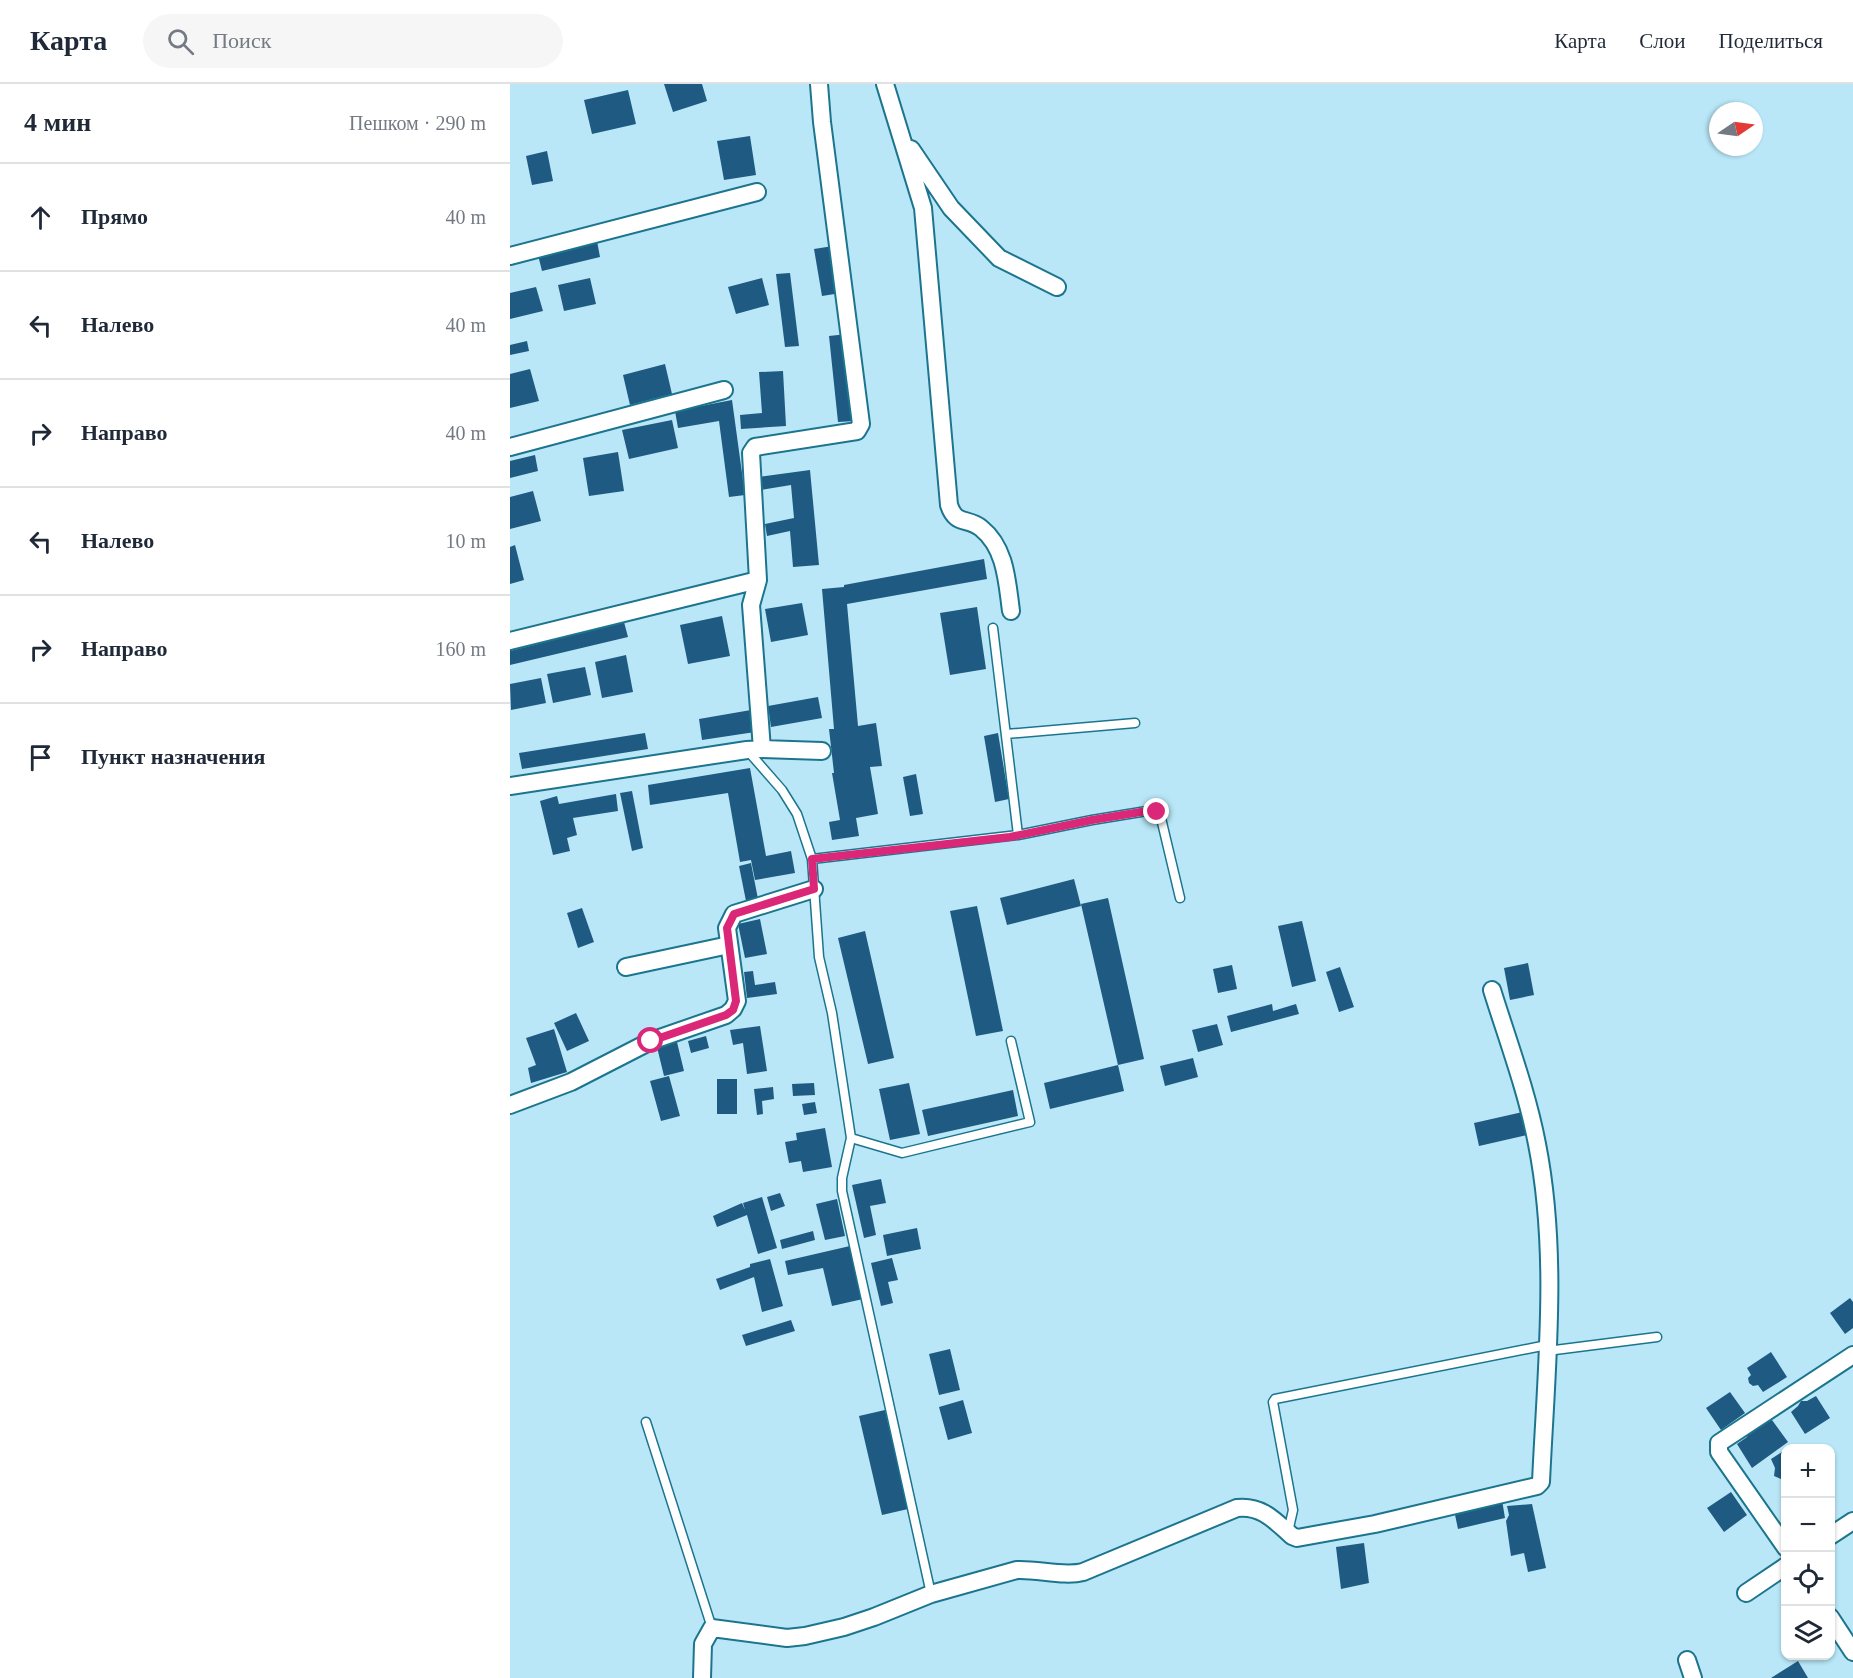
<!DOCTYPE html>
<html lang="ru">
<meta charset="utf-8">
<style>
body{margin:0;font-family:"Times New Roman",serif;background:#f6f6f7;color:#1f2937}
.controls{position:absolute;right:18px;bottom:18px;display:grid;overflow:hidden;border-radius:12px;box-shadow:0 2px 4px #0004}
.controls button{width:54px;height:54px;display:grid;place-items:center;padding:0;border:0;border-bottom:2px solid #e0e1e3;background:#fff;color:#1f2937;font:30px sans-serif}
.compass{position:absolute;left:1199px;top:18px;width:54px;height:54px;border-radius:50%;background:#fff;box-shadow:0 2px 4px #0004;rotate:77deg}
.stop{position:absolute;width:18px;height:18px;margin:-14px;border:4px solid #db2777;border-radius:50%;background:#fff}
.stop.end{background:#db2777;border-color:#fff;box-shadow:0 2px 6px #0008}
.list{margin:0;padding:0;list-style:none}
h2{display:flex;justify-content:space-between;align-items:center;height:78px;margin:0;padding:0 24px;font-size:26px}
h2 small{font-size:20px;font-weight:400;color:#747a83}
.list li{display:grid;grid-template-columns:39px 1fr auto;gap:18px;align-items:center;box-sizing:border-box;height:108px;padding:0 24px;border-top:2px solid #e0e1e3}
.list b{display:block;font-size:22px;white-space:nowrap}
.list em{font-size:20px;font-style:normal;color:#747a83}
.icon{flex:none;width:33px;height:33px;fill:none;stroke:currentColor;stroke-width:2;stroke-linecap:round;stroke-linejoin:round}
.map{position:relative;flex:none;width:1343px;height:1594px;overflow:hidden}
header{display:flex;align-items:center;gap:36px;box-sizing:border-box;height:84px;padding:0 30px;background:#fff;border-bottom:2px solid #e0e1e3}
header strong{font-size:28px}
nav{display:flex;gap:33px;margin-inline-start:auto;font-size:21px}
.search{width:420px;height:54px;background:#f6f6f7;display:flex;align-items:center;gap:15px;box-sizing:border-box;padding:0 21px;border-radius:33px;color:#747a83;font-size:22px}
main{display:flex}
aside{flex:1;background:#fff}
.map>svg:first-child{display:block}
</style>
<header>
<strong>Карта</strong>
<div class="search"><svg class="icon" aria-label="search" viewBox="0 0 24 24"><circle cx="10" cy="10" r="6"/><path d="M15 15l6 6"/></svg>Поиск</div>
<nav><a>Карта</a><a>Слои</a><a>Поделиться</a></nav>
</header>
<main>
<aside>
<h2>4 мин<small>Пешком · 290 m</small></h2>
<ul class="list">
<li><svg class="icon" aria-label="ahead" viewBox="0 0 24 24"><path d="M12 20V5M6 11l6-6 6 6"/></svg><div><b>Прямо</b></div><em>40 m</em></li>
<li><svg class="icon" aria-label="left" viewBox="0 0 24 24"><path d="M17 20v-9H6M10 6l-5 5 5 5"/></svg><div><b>Налево</b></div><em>40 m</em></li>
<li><svg class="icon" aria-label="right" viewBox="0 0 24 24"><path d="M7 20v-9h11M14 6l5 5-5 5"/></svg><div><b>Направо</b></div><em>40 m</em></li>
<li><svg class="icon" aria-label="left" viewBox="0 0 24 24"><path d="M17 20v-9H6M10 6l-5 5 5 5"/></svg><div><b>Налево</b></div><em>10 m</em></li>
<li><svg class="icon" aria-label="right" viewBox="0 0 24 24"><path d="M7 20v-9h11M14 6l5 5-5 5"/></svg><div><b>Направо</b></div><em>160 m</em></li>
<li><svg class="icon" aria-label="arrive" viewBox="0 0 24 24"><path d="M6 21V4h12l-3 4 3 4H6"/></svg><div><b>Пункт назначения</b></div></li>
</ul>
</aside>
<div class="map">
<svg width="1343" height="1594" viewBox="0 0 1343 1594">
<rect width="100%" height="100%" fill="#b9e7f7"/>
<path fill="#1e5a81" d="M154,0H192L197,17L163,28Z
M118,6L126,40L82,50L74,16Z
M240,52L246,91L214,96L207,57Z
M37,67L43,97L22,101L16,72Z
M87,157L90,173L32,187L28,171Z
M323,162L331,209L312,212L304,165Z
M280,189L289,262L275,263L266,190Z
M80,194L86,220L54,227L48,201Z
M252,194L259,221L226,230L218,203Z
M26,203L33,227L0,235V209Z
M337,250L345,337L328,338L319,252Z
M17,257L19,267L0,271V261Z
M155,280L162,310L120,321L113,291Z
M20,285L29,317L0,324V290Z
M273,287L276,342L231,345L230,331L252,329L249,288Z
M222,316L235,411L219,413L209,337L168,344L165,327Z
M162,336L168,364L119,375L112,346Z
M108,368L114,407L79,412L73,374Z
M25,371L28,387L0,394V377Z
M300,386L309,481L283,483L280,447L257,452L255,440L284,434L281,401L251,406L249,393Z
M23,407L31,437L0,445V413Z
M5,461L14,496L0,500V463Z
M474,475L477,495L337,520L348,642L366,639L372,682L360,683L368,730L346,734L349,752L322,756L319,738L330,736L322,689H324L319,645H324L312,505L334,503V501Z
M292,519L298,551L261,558L255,525Z
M467,523L476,585L440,591L430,529Z
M212,532L220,572L178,580L170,541Z
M114,538L118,553L0,581V567Z
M116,571L123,608L92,614L85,578Z
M75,583L81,611L43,619L37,590Z
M31,594L36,619L1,626L0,600Z
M308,613L312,634L261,643L258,622Z
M241,626L245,648L192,656L189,635Z
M135,649L138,665L12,685L9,669Z
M488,649L499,715L485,718L474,652Z
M240,684L256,772L281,767L285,789L245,796L241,776L230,778L218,709L140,721L138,701Z
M406,690L413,730L400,732L393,693Z
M122,707L133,764L122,767L110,709Z
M106,710L108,727L63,734L67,751L57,754L60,767L43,771L30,717L47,712L49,720Z
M241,779L248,815L236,817L229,782Z
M564,795L571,822L497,841L490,814Z
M598,814L634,975L608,981L571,820Z
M467,822L493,947L466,952L440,827Z
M72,824L84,858L68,864L57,829Z
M250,835L257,870L235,874L228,840Z
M792,837L806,897L782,903L768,842Z
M355,847L384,974L358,980L328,854Z
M1018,879L1024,911L1000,916L994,884Z
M722,881L727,905L708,909L703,885Z
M830,883L844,923L829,928L816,888Z
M243,887L245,901L265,898L267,910L237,914L234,888Z
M762,920L763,927L786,920L789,930L721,948L717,932Z
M66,929L79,957L57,967L44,939Z
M707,940L713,961L688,968L682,946Z
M250,942L257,987L237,990L233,959L223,961L220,946Z
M44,945L57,988L21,999L18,984L26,981L16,954Z
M196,952L199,964L181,969L178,957Z
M166,954L174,987L154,992L146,959Z
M683,974L688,993L655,1002L650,982Z
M608,981L614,1007L540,1025L534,999Z
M159,992L170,1032L151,1037L140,997Z
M207,995H227V1030H207Z
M304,999L305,1011L283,1012L282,1000Z
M399,999L410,1050L380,1056L369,1005Z
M263,1003L264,1015L252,1017L253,1030L247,1031L244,1005Z
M503,1006L508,1032L418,1052L412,1026Z
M305,1018L307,1029L294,1031L292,1020Z
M1017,1027L1022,1050L969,1062L964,1039Z
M315,1044L322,1083L293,1088L291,1077L279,1079L275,1058L287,1056L286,1049Z
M371,1095L376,1119L360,1122L366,1151L354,1154L342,1101Z
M270,1109L275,1122L261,1127L257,1113Z
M252,1113L267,1164L248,1170L237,1131L207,1143L203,1132L232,1119L235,1126L233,1119Z
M327,1115L335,1152L315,1156L306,1120Z
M407,1144L411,1165L377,1172L373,1151Z
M303,1147L305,1156L272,1165L270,1156Z
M340,1162L353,1215L322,1222L313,1184L278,1191L275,1177Z
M382,1174L388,1196L378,1198L383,1219L371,1222L361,1179Z
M260,1175L273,1222L252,1228L244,1193L210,1206L206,1195L240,1183V1180Z
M1340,1214L1343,1218V1244L1335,1250L1320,1229Z
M281,1236L285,1247L236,1262L232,1251Z
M440,1265L450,1306L429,1311L419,1270Z
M1261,1268L1277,1293L1253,1308L1248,1301L1243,1302L1239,1299L1238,1294L1241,1291L1237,1284Z
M1220,1308L1235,1329L1211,1346L1196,1324Z
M1306,1312L1320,1334L1295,1350L1281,1328L1288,1322L1291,1317H1297Z
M453,1316L462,1349L438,1356L429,1323Z
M375,1326L398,1425L372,1431L349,1332Z
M1262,1336L1278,1358L1242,1384L1227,1360L1237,1353L1241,1342H1250Z
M1275,1366V1401L1271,1395L1264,1392L1265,1384L1261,1375Z
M1221,1408L1237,1431L1214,1448L1197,1424Z
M992,1416L995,1434L948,1445L944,1426Z
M1022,1420L1036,1484L1018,1488L1014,1469L1001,1472L996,1437L999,1431L997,1422Z
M854,1459L859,1499L831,1505L826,1463Z
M1288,1577L1298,1594H1261Z"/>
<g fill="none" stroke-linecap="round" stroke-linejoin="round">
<defs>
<path id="lane" d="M496,650L625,639
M237,666L272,706L287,730L302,775L309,873L322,929L341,1054L332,1094V1107L421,1510
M508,751L582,736L643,726L650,730L670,814
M302,775L508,751L483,544
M341,1054L392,1069L520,1038L501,957
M1037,1267L1147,1253
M136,1338L202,1544
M778,1448L783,1426L763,1318L765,1315L1037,1261"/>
<path id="street" d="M375,0L413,124L439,421C446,442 457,433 471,444C496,464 497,498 501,527
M401,65L441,124L489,174L547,203
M0,172L247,108
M0,363L214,306
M0,557L248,496
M252,665L241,521L248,496L241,369L245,363L347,347L351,340L312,38L309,0
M0,702L237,666L252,665L312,667
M116,883L219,861
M0,1021L61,998L141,957L216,931L223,925L227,917L217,844L224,830L304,805
M1320,1452L1343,1437
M1276,1464L1209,1368V1359L1343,1271
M1236,1509L1276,1482
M1320,1533L1343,1568
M1177,1576L1183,1594
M192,1594L193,1560L202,1544L277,1554L295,1552L334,1543L364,1533L421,1510L507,1486C528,1485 554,1493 573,1488L727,1424C752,1421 765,1437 782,1452L787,1454L865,1440L1027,1402L1031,1398C1036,1287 1049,1171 1027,1060C1017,1008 998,957 982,906"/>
</defs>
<use href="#lane" stroke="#1c758e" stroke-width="11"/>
<use href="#street" stroke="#1c758e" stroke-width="20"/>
<use href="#lane" stroke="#fff" stroke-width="8"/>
<use href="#street" stroke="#fff" stroke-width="16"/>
</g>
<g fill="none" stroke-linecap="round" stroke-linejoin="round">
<path stroke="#db2777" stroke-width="8" d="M141,957L216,931L223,926L226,917L217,844L224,830L304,805L302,775L500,753L582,736L643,726L647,728"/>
</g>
</svg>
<div class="controls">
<button>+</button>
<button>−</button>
<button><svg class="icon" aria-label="locate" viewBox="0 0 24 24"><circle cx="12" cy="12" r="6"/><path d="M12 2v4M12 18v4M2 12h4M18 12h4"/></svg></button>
<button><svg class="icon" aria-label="layers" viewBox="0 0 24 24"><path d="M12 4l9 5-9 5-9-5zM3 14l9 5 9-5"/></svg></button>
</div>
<svg class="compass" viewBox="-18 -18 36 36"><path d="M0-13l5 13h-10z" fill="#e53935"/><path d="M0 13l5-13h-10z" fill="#747a83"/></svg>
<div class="stop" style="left:141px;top:957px"></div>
<div class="stop end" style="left:647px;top:728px"></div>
</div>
</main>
